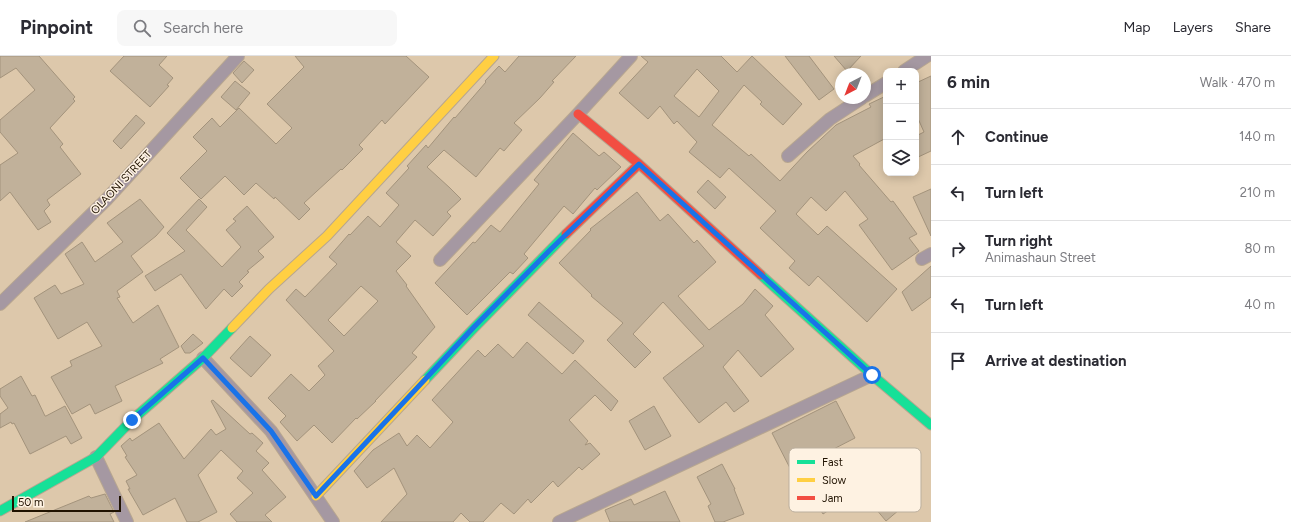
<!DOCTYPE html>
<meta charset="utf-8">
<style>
body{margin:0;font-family:Figtree,sans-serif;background:#f7f7f7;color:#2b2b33}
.controls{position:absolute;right:12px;top:12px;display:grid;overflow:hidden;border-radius:8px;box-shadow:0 2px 10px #0003}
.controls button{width:36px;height:36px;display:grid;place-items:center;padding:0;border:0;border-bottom:1px solid #e1e1e2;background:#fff;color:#2b2b33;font:20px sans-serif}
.compass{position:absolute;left:835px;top:12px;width:36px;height:36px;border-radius:50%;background:#fff;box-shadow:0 2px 10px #0003;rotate:222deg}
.scale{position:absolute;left:12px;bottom:10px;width:109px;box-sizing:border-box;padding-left:4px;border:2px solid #201200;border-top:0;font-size:11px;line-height:14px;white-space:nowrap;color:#201200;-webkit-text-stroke:3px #fef2e2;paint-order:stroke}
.stop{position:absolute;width:12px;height:12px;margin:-9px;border:3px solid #1a73e8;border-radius:50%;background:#fff}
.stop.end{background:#1a73e8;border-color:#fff;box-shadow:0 1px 4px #0008}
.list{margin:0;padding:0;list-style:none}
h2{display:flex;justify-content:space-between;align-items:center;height:52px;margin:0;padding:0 16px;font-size:17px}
h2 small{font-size:13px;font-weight:400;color:#7c7c81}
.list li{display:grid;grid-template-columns:26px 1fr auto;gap:12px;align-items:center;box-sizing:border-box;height:56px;padding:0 16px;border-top:1px solid #e1e1e2}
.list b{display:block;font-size:15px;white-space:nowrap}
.list p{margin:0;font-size:13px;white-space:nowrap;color:#7c7c81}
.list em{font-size:13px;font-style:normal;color:#7c7c81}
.icon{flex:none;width:22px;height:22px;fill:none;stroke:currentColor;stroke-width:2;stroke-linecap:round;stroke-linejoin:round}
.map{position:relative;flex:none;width:931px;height:466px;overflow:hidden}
header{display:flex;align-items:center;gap:24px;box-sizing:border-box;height:56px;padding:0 20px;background:#fff;border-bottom:1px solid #e1e1e2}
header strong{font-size:19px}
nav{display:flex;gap:22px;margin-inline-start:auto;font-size:14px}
.search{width:280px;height:36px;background:#f7f7f7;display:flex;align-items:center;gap:10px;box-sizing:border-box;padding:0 14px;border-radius:8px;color:#7c7c81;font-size:15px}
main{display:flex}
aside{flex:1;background:#fff}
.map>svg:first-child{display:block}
</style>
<header>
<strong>Pinpoint</strong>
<div class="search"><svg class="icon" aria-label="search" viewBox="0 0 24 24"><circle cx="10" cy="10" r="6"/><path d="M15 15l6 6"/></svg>Search here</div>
<nav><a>Map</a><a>Layers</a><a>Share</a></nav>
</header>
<main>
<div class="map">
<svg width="931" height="466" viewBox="0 0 931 466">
<rect width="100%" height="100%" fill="#ddc8ab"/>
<path fill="#c1b19a" stroke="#a3937c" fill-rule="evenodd" d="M0,0H39L75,41L73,43L75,45L50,72L63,88L60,91L81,118L47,144L50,149L44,155L51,166L38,174L10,136L0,145V109L18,97L0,76V64L35,34L16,12L0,22Z
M124,0H167L159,9L173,22L167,29L169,30L150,51L110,15Z
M295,0H406L429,21L385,68L382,64L359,89L363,93L342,114L341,113L304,147L310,153L299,164L275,141L274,143L256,127L244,139L225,120L201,143L180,122L207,95L193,81L212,62L220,71L239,52L276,88L292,72L267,48L304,11Z
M519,0H576L552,25L554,26L540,42L514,67L522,74L504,95L500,92L476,121L444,94L427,111L450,132L461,143L447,156L451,160L433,180L415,164L396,186L411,200L396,215L407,229L406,230L435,271L412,297L417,301L375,345H376L357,363L356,362L332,387L314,369L297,385L280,366L286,360L268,342L291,318L309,335L325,319L318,310L334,295L286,244L296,233L305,241L337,208L329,201L349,178L350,179L368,160L380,171L399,149L386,137L409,112L407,110L426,89L428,92L454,61L455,62L486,26L485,25L499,10L505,16ZM361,230L378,245L344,280L328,264Z
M641,0H721L737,16L752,0L802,48L783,69L760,48L762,46L744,29L712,69L749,100L751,98L780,125L807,96L836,69L871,51L869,48L886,40V82L853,100L860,108L859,109L891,146L893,145L917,178L909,182L919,195L892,214L859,169L868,163L845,135L826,155L811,141L796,158L818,179L827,170L897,233L867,266L818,220L809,230L789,212L795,205L760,172L776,155L729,112L720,122L689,96L697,86L677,65L674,68L660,50L648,63L619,37L648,6ZM697,13L719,35L699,61L674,40Z
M785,0H809L834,33L819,44Z
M834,0H861L847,15Z
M244,5L254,14L242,27L233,17Z
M931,20V95L916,102V80L924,76L916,58V27Z
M235,25L250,37L236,54L221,41Z
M136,59L145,67L121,93L113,85Z
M573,77L599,100L604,96L621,111L597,134L595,132L573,158L564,150L524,198L528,202L513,218L510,216L467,259L435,227L473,186L475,187L491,169L500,176L539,128L534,124Z
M708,124L726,141L715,153L697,136Z
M931,133V180L913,141Z
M637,136L660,165L668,158L694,187L697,184L716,206L678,240L709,274L743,248L755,233L773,250L765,259L794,293L761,321L738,294L723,311L749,345L734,356L726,346L699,367L663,322L704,290L663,246L633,278L651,296L635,312L607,284L623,267L591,240L592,239L559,207L591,174L590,173Z
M140,143L164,171L156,180L131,200L143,216L117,235L120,241L117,242L133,267L158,249L179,291L160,303L163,307L115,330L122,345L95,358L90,348L72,358L51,321L72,310L70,305L102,290L87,266L58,283L34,242L55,229L61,238L84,228L65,198L82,186L95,206L123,186L107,167Z
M199,143L207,151L186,174L222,211L241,191L226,174L236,165L233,163L247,150L274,181L258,195L264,201L247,215L249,216L239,226L243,230L232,241L224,233L206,253L181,218L155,235L145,220L185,195L167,177Z
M931,210V241L912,255L902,236Z
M539,246L584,285L573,298L528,259Z
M193,278L203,287L190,297H185L181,290Z
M250,280L271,299L251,321L230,302Z
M527,286L562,318L575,304L618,345L611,355L595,339L569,364L588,385L585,389L590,387L600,398L582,414L579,411L558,431L553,425L531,447L528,443L514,458L501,447L483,466H470L461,457L453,466H381L407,438L394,412L367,432L354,415L373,394L399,377L407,390L417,379L430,392L453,366L432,344L478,294L485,301L498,288L513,302Z
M21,320L32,340L35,339L45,360H46L65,350L82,382L71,388L66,380L30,398L14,367L12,368L11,366L0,372V358L8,352L0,340V333Z
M213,344L250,378L252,377L263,387L256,395L269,407L262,414L286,441L265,459L272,466H237L230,458L253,437L237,422L243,415L221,394L198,419L217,456L198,466H187L175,442L143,459L128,433H130L126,425L137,419L125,401L127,400L121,390L130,382L132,385L159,367L184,403L211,373L216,379L226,373L211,345Z
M836,345L855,382L822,399L831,419L840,434L874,405L889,422L899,415L919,437L886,465L860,434L823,458L807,433L801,436L792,416L772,377Z
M654,350L671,380L645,394L629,365Z
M722,408L735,433H734L744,458L723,466H715L708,450L711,448L697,421Z
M665,435L680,466H610L605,454L631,443L634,449Z
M105,438L114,456L110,458L114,466H25L89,440L91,442Z"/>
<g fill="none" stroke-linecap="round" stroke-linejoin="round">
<defs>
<path id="street" d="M904,15L927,0
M865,40L886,27
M788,100L830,63L862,42
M922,203L931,198
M440,204L578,58L631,0
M0,248L106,144L238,0
M203,302L271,375L333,466
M96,401L127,466
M559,466L872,319"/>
<path id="fast" d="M761,219L872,319L931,369
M425,324L475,271L566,178
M0,455L96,401L132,364L203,302L232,272"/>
<path id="slow" d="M232,272L269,233L327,180L494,0
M316,440L425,324"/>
<path id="jam" d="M578,58L639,108L761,219
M566,178L639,108"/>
</defs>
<use href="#street" stroke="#b7a690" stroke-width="14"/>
<use href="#fast" stroke="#b7a690" stroke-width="11"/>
<use href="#slow" stroke="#b7a690" stroke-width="11"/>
<use href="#jam" stroke="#b7a690" stroke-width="11"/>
<use href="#street" stroke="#a598a2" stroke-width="12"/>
<use href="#fast" stroke="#16e098" stroke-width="9"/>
<use href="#slow" stroke="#ffcf43" stroke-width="9"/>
<use href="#jam" stroke="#f24e42" stroke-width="9"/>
</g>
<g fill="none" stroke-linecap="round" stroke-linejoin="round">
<path stroke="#1a73e8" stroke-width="5" d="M132,364L203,302L271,375L316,440L474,271L550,194L639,108L872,319"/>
</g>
<g text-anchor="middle" stroke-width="3" stroke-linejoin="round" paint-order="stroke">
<g font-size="11" fill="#201200" stroke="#fef2e2">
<text transform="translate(121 126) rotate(-47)" y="4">OLAONI STREET</text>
</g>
</g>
<rect x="789" y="392" width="132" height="64" rx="6" fill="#fef2e2" stroke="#bbaf9e" stroke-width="1"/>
<rect x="797" y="404" width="18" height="4" fill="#16e098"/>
<rect x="797" y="422" width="18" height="4" fill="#ffcf43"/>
<rect x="797" y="440" width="18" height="4" fill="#f24e42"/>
<g font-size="11" fill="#201200">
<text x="822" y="410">Fast</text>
<text x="822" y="428">Slow</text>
<text x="822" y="446">Jam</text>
</g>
</svg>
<div class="controls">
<button>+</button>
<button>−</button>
<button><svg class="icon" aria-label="layers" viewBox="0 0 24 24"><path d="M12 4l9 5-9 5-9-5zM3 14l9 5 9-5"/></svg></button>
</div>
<svg class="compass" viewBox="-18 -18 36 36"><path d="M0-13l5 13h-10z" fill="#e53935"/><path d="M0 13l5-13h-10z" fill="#7c7c81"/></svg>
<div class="scale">50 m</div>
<div class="stop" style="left:872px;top:319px"></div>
<div class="stop end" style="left:132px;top:364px"></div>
</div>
<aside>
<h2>6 min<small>Walk · 470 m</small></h2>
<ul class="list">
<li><svg class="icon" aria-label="ahead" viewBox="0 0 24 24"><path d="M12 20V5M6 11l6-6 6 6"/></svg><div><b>Continue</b></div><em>140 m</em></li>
<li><svg class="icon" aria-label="left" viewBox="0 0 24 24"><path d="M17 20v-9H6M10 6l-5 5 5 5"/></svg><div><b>Turn left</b></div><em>210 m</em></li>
<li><svg class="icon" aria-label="right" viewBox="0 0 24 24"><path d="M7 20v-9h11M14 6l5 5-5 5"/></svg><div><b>Turn right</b><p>Animashaun Street</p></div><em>80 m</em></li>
<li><svg class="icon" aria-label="left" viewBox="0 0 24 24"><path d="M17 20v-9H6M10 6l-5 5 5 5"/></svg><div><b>Turn left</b></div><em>40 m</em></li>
<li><svg class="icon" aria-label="arrive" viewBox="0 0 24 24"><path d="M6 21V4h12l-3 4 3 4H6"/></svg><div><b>Arrive at destination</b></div></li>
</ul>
</aside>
</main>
